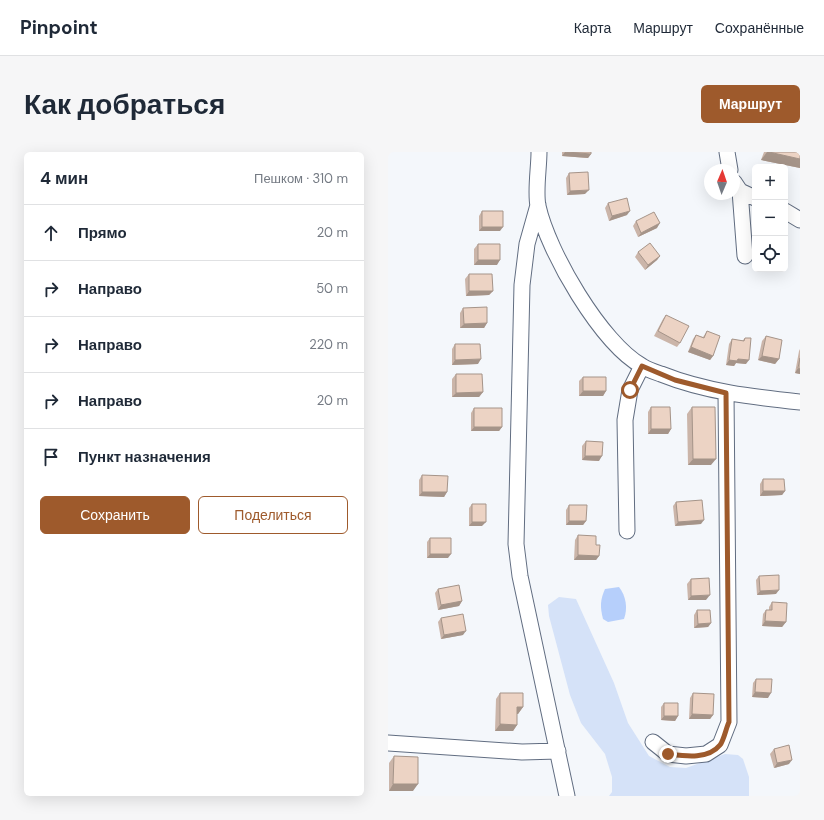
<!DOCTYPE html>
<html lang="ru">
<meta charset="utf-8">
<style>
body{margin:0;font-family:"DM Sans",sans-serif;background:#f6f6f7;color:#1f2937}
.controls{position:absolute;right:12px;top:12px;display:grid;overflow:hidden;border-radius:6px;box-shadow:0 4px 16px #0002}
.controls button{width:36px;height:36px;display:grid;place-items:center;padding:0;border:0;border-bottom:1px solid #e0e1e3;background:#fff;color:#1f2937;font:20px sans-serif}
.compass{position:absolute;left:316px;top:12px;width:36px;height:36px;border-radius:50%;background:#fff;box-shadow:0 4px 16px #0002;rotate:2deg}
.stop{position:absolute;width:12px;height:12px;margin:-9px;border:3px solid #9e5a2c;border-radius:50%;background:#fff}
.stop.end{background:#9e5a2c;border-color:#fff;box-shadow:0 1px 4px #0008}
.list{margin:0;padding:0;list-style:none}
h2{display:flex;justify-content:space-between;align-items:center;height:52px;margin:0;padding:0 16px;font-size:17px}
h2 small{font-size:13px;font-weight:400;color:#747a83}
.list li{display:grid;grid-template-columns:26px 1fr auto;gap:12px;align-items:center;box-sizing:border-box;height:56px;padding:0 16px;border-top:1px solid #e0e1e3}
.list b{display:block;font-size:15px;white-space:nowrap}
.list em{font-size:13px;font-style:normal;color:#747a83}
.actions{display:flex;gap:8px;padding:12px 16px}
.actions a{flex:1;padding:9px 0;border:1px solid #9e5a2c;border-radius:6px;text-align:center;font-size:14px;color:#9e5a2c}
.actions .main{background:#9e5a2c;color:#fff}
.icon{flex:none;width:22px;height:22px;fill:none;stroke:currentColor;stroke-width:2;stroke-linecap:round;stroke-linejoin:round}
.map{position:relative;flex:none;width:412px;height:644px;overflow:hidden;border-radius:6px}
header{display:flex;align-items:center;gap:24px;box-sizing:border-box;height:56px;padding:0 20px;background:#fff;border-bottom:1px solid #e0e1e3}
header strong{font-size:19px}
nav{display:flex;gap:22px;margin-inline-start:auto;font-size:14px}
.intro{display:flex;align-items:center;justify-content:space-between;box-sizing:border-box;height:96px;padding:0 24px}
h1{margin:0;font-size:28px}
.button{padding:10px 18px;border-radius:6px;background:#9e5a2c;color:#fff;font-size:14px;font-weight:700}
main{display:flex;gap:24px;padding:0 24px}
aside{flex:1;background:#fff;border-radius:6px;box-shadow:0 4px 16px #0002}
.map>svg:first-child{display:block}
</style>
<header>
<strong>Pinpoint</strong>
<nav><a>Карта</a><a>Маршрут</a><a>Сохранённые</a></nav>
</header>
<div class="intro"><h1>Как добраться</h1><a class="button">Маршрут</a></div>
<main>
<aside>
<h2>4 мин<small>Пешком · 310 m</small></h2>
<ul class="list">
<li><svg class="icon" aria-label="ahead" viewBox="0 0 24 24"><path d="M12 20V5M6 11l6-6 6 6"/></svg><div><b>Прямо</b></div><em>20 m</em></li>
<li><svg class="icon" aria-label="right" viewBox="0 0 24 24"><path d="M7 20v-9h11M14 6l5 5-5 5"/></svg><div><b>Направо</b></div><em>50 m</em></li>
<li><svg class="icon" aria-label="right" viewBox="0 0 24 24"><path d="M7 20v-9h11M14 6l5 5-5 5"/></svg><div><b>Направо</b></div><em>220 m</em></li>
<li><svg class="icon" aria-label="right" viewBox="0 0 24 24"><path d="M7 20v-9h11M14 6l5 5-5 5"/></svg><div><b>Направо</b></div><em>20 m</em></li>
<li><svg class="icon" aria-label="arrive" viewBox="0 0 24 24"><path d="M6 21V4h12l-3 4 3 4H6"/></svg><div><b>Пункт назначения</b></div></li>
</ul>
<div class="actions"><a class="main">Сохранить</a><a>Поделиться</a></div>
</aside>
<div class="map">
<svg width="412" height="644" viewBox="0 0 412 644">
<rect width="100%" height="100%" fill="#f4f7fb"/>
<path fill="#d5e2f8" d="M171,445L188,447L226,531L240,571L261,604L282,615L298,616L337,602L350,603L355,607L361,625V644H221L224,640V625L217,602L193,571L182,543L161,464L160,453Z"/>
<path fill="#b6cffb" d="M231,435C238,444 240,456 236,467L220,470L215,467C212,455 212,448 217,437Z"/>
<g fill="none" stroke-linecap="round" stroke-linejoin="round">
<defs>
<path id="minor" d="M151,0C151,16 147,39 150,54C160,100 213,191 254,214C260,218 267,220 273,222C318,240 365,245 412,250
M339,0L342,18
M346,30L352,39L367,46
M352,39L357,104
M150,53L139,92L134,133L128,392L132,424L179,644
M397,59L412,68
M239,379L237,268L242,238L254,214
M265,590L280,602L298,604L318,602L332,593L341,570L338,241
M0,591L134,600L170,599"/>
</defs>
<use href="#minor" stroke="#616d81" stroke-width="17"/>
<use href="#minor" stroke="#fff" stroke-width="15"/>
</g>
<path fill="#cbb5a9" d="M174,0H203V2L200,6L174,4Z
M376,0H412V16L373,8Z
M181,21L197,42L179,43L178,26Z
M220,51L239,63L221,69L217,56Z
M94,59L112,79H91V64Z
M248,69L269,76L250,85L245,74Z
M90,92L109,113H86V97Z
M250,100L272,104L269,108L257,118L247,105Z
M81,122L105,139L101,143L78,144L77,127Z
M75,156L99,171L96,176H72V161Z
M278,163L292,191L289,195L266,184L275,167Z
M319,179L325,204L322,208L300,200L305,187L308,183L315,185Z
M378,184L391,207L387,212L370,208L374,189Z
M357,186L358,212L348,211L346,214L338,213L341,192L344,187L354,189Z
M67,192L90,212L64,213V197Z
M412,197V222L407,221L411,199Z
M68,222L95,240L91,245H64V227Z
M195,225L218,239L215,244H191V229Z
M263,255L283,277L280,282H260V260Z
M304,255L323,313H300L299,262Z
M86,256L114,275L111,279H83V261Z
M198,289L211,309L194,308V294Z
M34,323L59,340L56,345L31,344V328Z
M375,327L397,339L394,343L372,344V332Z
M288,350L313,372L287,374L285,354Z
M84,352L94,374H81V356Z
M181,353L198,369L195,373H178V358Z
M190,383L208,393L211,404L208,408H186L187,388Z
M42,386L60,406H39V390Z
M371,424L388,442L369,443L368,428Z
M303,427L318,448H300L299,432Z
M50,437L74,449L71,454L50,458L47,441Z
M384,450L398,470L394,475L374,474L375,462L378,458H381V455Z
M309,458L323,471L320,475L306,476V463Z
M53,466L75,483L53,487L50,470Z
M368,527L380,546L364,545L365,531Z
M112,541L135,555L130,562H129V573L125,579H107L108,547Z
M305,541L325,563L322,567H301L302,546Z
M276,551L290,564L287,569L273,568V555Z
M386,597L401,612L386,616L382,602Z
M6,604L25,639H1V611Z"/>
<path fill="#a59489" d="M177,0L203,2L200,6L174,4Z
M379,0H381L412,7V16L373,8Z
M201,38L197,42L179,43L182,39Z
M242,59L239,63L221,69L224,64Z
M272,71L269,76L250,85L253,81Z
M94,75H115L112,79H91Z
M272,104L269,108L257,118L260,113Z
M90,108H112L109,113H86Z
M81,139H105L101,143L78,144Z
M99,171L96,176H72L76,172Z
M303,195L325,204L322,208L300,200Z
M374,204L391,207L387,212L370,208Z
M93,207L90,212L64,213L67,208Z
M350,207L361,208L358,212L348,211L346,214L338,213L341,208Z
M410,216L412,217V222L407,221Z
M195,239H218L215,244H191Z
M95,240L91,245H64L68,241Z
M86,275H114L111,279H83Z
M263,277H283L280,282H260Z
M197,304H214L211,309L194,308Z
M305,307H328L323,313H300Z
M375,339H397L394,343L372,344Z
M34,340H59L56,345L31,344Z
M316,368L313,372L287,374L290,370Z
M181,369H198L195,373H178Z
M84,370H98L94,374H81Z
M42,402H63L60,406H39Z
M190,403L211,404L208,408H186Z
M391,438L388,442L369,443L372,439Z
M322,443L318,448H300L303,444Z
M74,449L71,454L50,458L53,453Z
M377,469L398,470L394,475L374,474Z
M323,471L320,475L306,476L310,472Z
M78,479L75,483L53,487L56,483Z
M367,540L383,541L380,546L364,545Z
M129,555H135L130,562H125Z
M304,562L325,563L322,567H301Z
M276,564H290L287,569L273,568Z
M112,572L129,573L125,579H107Z
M404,608L401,612L386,616L389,611Z
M5,632H30L25,639H1Z"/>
<path fill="#ecd3c4" stroke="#a59489" d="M179,0H203V2Z
M381,0H412V7Z
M200,20L201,38L182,39L181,21Z
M239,46L242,59L224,64L220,51Z
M94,59H115V75H94Z
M266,60L272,71L253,81L248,69Z
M262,91L272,104L260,113L250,100Z
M90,92H112V108H90Z
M81,122H104L105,139H81Z
M99,155V171L76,172L75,156Z
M278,163L301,174L292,191L270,179Z
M319,179L332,184L325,204L303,195L308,183L316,186Z
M378,184L394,188L391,207L374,204Z
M357,186H363L361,208L350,207L349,209L341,208L344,187L356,189Z
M67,192H92L93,207L67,208Z
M412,206V217L410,216Z
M68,222H94L95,240L68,241Z
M195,225H218V239H195Z
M263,255H282L283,277H263Z
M304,255H327L328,307H305Z
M86,256H114V275H86Z
M198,289L215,290L214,304H197Z
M34,323L60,324L59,340H34Z
M375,327H396L397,339H375Z
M314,348L316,368L290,370L288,350Z
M84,352H98V370H84Z
M181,353H199L198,369H181Z
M190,383L208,384V393H212L211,404L190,403Z
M42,386H63V402H42Z
M391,423V438L372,439L371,424Z
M321,426L322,443L303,444V427Z
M71,433L74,449L53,453L50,437Z
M384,450L399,451L398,470L377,469L378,458H384Z
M309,458H322L323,471L310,472Z
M75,462L78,479L56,483L53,466Z
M368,527H384L383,541L367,540Z
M112,541H135V555H129V573L112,572Z
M305,541L326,542L325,563L304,562Z
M276,551H290V564H276Z
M401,593L404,608L389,611L386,597Z
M6,604L30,605V632H5Z"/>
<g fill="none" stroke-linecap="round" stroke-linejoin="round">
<path stroke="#9e5a2c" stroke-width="5" d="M242,238L254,214L287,228L338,241L341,570C338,576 336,588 332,593C320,608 296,604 280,602"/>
</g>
</svg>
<div class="controls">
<button>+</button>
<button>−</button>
<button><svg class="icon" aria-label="locate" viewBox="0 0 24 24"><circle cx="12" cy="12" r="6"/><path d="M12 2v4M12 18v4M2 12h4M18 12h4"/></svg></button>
</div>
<svg class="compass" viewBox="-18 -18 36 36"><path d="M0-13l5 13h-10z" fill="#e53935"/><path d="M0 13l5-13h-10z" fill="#747a83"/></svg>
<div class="stop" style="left:242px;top:238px"></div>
<div class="stop end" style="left:280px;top:602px"></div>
</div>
</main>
